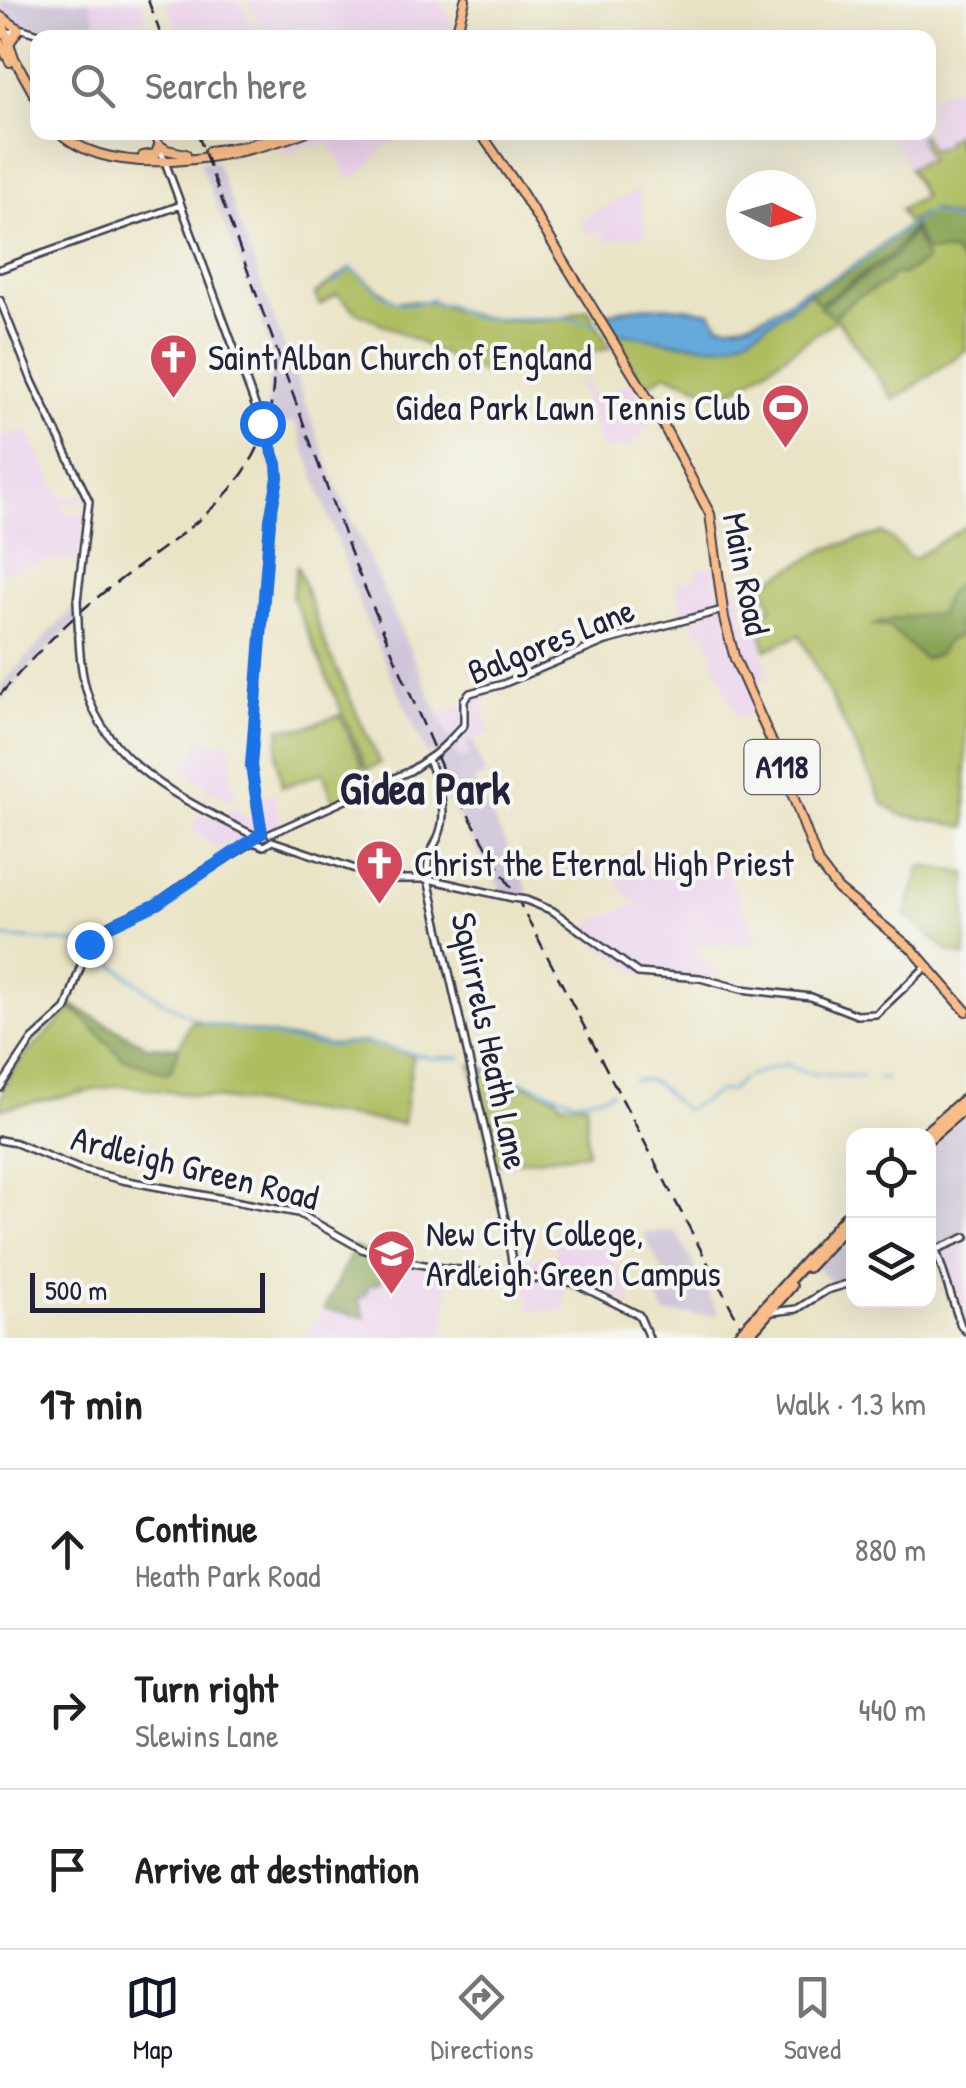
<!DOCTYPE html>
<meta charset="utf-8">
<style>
body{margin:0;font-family:"Patrick Hand",sans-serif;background:#f6f6f6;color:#202124}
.controls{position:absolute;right:30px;bottom:30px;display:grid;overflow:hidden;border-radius:20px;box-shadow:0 10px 40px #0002}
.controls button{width:90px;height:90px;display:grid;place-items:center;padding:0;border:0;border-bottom:2px solid #e0e0e0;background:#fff;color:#202124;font:50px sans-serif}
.compass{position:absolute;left:726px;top:170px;width:90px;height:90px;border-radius:50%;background:#fff;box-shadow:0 10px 40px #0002;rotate:95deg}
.scale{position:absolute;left:30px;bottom:25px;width:235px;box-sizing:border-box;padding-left:10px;border:5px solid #22223b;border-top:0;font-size:28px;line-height:35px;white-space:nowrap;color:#22223b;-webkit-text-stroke:8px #f6f6f2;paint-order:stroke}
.stop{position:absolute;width:30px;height:30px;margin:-22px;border:8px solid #1a73e8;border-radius:50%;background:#fff}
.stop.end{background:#1a73e8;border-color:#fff;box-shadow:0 2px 10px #0008}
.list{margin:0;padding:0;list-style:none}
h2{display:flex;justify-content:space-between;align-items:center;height:130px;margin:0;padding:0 40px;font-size:42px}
h2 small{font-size:32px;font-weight:400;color:#757577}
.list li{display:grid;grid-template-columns:65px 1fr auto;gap:30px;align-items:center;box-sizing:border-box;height:160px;padding:0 40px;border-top:2px solid #e0e0e0}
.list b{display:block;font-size:38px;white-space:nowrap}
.list p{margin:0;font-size:32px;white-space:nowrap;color:#757577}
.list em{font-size:32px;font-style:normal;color:#757577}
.icon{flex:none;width:55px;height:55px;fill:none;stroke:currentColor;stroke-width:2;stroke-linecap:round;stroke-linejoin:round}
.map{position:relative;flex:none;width:966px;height:1338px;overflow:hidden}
.search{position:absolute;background:#fff;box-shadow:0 10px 40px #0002;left:30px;right:30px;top:30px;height:110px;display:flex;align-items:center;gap:25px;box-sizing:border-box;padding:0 35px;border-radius:20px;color:#757577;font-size:38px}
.sheet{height:610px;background:#fff}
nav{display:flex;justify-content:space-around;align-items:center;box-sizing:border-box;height:140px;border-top:2px solid #e0e0e0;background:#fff;font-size:28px;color:#757577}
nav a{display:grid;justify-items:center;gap:5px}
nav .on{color:#111827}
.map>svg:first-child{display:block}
</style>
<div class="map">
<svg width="966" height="1338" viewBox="0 0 966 1338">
<rect width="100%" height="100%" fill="#f6f6f2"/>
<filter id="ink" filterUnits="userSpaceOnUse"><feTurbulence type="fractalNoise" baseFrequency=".01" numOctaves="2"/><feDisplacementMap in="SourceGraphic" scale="20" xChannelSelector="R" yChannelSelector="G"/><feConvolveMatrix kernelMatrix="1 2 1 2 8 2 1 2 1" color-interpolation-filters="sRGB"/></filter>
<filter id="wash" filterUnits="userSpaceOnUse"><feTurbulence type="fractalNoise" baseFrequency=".0048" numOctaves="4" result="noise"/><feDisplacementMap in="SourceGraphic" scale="40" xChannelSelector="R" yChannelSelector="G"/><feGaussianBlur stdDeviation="2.25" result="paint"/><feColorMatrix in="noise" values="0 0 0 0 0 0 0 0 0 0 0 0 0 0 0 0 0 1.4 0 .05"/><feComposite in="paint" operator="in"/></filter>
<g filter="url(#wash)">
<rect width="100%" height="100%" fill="#eae4c6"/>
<path fill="#ebd1eb" d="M89,0H112L114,5L115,0H141L147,22L123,21L117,23L114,31L100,32Z
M165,0H238L261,37H172L174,20Z
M246,0H438L449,14L453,28L451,38L269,37Z
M966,83V221L931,210L894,140L907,133L928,132L929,96Z
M321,133V132L412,133L385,146L369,166L351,179L328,141L315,148L310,143L286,154L281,145Z
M638,190L646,235L605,241L601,230L588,235L580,220Z
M586,380L592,397L613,391L631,381L657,420L640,429L644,437L625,448L602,450L579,383Z
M27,430L61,497L84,495L86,501L64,503L65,513L86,515L77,562L45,561L0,572V437Z
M714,566L718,596L739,590L746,625L758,622L769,677L750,687L758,712L738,719L713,660L707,632L697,634L693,621L708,617L707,611L684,617L676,583L699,577L697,569Z
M481,691L490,733L466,743L471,754L460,760L438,715L465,705L472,694Z
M195,739L232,742L231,773L236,802L212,789L202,807L200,805L209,788L184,770L188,756H194Z
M274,793L281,825L255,836L253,842L237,850L231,839L216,848L191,830L201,812L223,823L233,806L248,818H262L258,796Z
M717,852L761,944L696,945V953L715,971L714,982L638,973L583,931L600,918L639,903L628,897L612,874L607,858L642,859L651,877L681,860L683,865Z
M597,1224L635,1307L589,1284L562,1277V1280L568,1281L563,1299L566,1300L565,1310L528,1311L530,1298L518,1294L521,1275L514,1274L512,1259L556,1257L553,1228Z
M966,1240V1324L957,1299L958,1291L953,1289L939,1250Z
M354,1247L389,1261L450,1272L444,1338H302L331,1300Z"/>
<path fill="#cbbfd5" d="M0,0H89L100,32L52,33L12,22L3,17Z
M199,161H216L334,481L459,759L471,754L466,743L473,741L485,775L474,781L525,883L528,897L503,892L444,794L439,780L442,777L434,760L437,758L432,752L428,756L363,614L295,421L267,429L261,412L266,411L269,397L270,351L261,316Z
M81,600V618L36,660L0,700V686Z
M966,1114V1234L929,1250V1147Z
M853,1225V1277L832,1283L815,1266Z
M676,1231L687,1252L719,1315L666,1314L657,1296L672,1289L643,1233Z"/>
<path fill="#aebd60" stroke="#68704e" stroke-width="2.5" d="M958,132L966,133V350L894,400L837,319L743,385L722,395L666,374L645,386L622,351V344L608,330L618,310C648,303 680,307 710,312L721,326C756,326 782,305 810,287H817L854,266L908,225L900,210L923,196L909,168L929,159L919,137L923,135L931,150L947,144L946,140L956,135V149Z
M351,268L394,301L433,302L474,316L514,321L559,319L588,309L610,348L506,373L485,374L357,312L337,294L320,305L315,294Z
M966,526V827L902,815L884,804L800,635L766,650L756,613L772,608L763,584L826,549L881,533L892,539L910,558H915Z
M297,565L325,644L380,763L367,770L292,596Z
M340,715L363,768L352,774L358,792L334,803L323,772L282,787L277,758L280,728H303Z
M921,866L966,873V957L948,951L905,915Z
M72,1005L147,1046L179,1047L191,1021L329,1045L365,1042L413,1055L403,1124L120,1085L0,1109C6,1056 47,1043 72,1005Z
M471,1065L555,1096L562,1103L586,1102L587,1153L494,1164Z"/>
<path fill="#8aa456" stroke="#566348" stroke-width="2.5" d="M931,210L966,221V268L953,252L926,251L911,221Z
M910,225L912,228L892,254L820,303L816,301L811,292L854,267Z
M913,231L926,260L904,274H892L888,282L856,298L833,317L819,307L895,256Z
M966,580V610L957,624L958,636L946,642L938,655L924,659L889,627L874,625C895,616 918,615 940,614C943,600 950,584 966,580Z
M73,1006L147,1046L179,1048L171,1070L166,1073L122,1058L78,1012H73Z
M354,1247L389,1261L380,1283L368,1286L366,1295L358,1299L365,1317L324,1309Z"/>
<path fill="#66aadb" stroke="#44668b" stroke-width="2.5" d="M806,289L809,293C782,312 751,341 719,346L676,343L609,331L601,316C637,303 673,305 710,312L718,324C751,331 780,306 806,289Z"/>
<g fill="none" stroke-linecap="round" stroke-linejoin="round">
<path stroke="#66aadb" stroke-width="2.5" d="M912,224L928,211L966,223
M334,283L352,268C375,289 400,317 432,298L434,305L447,304L471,318H565L596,324
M807,291L854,267L910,225
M0,937L85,944
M92,948L160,1000L202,1022L295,1041L329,1046L365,1043L431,1058L462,1057
M474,1064L574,1100L606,1095L612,1091
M747,1076L787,1064C805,1078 838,1074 862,1077
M878,1079H887
M634,1080C663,1076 665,1100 686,1110L720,1091H730L742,1079"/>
</g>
</g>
<g filter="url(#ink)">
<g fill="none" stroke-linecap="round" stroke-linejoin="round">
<defs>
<path id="minor" d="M0,35L23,29L51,38
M83,38H90
M99,38H121
M154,132L262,424
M0,269L181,205
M0,300L32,381L89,501L77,601
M78,620C79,643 80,667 86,689C106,765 190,804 255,836
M446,744L464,725V700L470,693L503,684L606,641L723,610
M428,760C436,779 446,804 442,824C438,848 425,848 428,879L505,1219L514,1274
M262,833L251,766L270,520L278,478L277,464L266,435
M270,834L410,771L435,754
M272,841L385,879H428L513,898
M253,842L264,846L272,841
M526,900L553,911L638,973L700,978L741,989L811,997L857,1015L876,1014L926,967
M0,1088L32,1040L66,1009L88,945L95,936L114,923L157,904L191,879L253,842
M0,1140L16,1143L79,1169L122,1180L298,1213L362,1249L390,1258L434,1267L575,1283L639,1315L649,1338
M936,1250L961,1326L966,1331
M928,1253L966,1237
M771,1312L797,1309L827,1290L854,1282"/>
<path id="major" d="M0,16L14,58L38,101
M3,18L19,29L10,42
M455,38L465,0
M0,43L10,62
M59,132C114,183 241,157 305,132
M480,132L522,193L658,415L710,514L724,618L735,659L778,756L818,863L838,889L913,950L966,1011
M209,151L246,146L289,132
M143,156L156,154L159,145L167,150L186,154"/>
<path id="highway" d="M922,1136L966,1098
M928,1139L966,1107
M808,1267L854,1217
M755,1318L854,1208
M758,1324L791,1286"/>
</defs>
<use href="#minor" stroke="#403f50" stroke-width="10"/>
<use href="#major" stroke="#403f50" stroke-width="12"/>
<use href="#highway" stroke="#403f50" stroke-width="14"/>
<use href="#minor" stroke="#fff" stroke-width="5"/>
<use href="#major" stroke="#f9bd89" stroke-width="8"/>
<use href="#highway" stroke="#f9bd89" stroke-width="9"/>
<path stroke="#22223b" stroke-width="2.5" stroke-dasharray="15 8" stroke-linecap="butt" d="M148,0L162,38
M197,132L356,567L444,773L519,902L747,1338
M0,695C30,660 62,626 98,597C185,526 282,487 273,355"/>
<defs>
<path id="minor-bridge" d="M262,424L266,435
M77,601L78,620
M435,754L446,744
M513,898L526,900"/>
<path id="highway-bridge" d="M736,1338L755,1318
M745,1338L758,1324"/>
</defs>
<use href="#minor-bridge" stroke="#403f50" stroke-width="10" stroke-linecap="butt"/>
<use href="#highway-bridge" stroke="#403f50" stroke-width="14" stroke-linecap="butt"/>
<use href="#minor-bridge" stroke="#fff" stroke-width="5"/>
<use href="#highway-bridge" stroke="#f9bd89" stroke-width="9"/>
</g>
</g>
<g fill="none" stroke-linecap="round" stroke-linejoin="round" filter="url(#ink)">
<path stroke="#1a73e8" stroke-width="12" d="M89,944L106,928L157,904L262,833L251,766L270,520L278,478L277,464L262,423"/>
</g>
<defs>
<symbol id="church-pin" viewBox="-11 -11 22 30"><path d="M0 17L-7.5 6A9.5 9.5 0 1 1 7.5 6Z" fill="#d1495b" stroke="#f6f6f2"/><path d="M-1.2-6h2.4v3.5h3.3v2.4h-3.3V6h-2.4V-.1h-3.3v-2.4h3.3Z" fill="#fff"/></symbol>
<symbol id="stadium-pin" viewBox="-11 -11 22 30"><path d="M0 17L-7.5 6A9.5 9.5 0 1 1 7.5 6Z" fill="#d1495b" stroke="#f6f6f2"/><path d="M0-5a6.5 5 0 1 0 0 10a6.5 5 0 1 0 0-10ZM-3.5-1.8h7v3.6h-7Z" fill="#fff"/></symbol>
<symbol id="university-pin" viewBox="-11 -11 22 30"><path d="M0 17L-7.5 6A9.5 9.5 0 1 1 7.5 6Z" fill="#d1495b" stroke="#f6f6f2"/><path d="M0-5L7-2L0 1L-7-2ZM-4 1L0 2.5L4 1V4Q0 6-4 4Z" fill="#fff"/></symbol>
</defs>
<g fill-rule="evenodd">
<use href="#church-pin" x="146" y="330" width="55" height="75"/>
<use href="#stadium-pin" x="758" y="380" width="55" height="75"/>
<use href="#church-pin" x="352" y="836" width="55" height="75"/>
<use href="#university-pin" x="364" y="1226" width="55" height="75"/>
</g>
<g text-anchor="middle" stroke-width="8" stroke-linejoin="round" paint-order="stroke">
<rect fill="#f6f6f2" stroke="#626272" stroke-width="2.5" x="744.5" y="740" width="75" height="54" rx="8"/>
<g font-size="32" font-weight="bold" fill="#22223b">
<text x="782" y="778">A118</text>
</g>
<g font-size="35" fill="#22223b" stroke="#f6f6f2" text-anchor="start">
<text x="208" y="370">Saint Alban Church of England</text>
<text x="751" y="420" text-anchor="end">Gidea Park Lawn Tennis Club</text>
<text x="414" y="876">Christ the Eternal High Priest</text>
<text x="426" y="1246">New City College,<tspan x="426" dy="40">Ardleigh Green Campus</tspan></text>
</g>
<g font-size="35" fill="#22223b" stroke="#f6f6f2">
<text transform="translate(746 574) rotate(79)" y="12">Main Road</text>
<text transform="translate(551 641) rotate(-22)" y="12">Balgores Lane</text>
<text transform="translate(490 1041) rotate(78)" y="12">Squirrels Heath Lane</text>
<text transform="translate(195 1168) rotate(14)" y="12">Ardleigh Green Road</text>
</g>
<g font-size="45" font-weight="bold" fill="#22223b" stroke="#f6f6f2">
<text x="425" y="804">Gidea Park</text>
</g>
</g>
</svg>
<div class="controls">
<button><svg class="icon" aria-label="locate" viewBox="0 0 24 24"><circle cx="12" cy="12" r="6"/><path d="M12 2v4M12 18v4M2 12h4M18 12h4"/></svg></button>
<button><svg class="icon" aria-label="layers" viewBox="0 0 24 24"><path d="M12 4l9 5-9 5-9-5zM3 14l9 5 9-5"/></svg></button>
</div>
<svg class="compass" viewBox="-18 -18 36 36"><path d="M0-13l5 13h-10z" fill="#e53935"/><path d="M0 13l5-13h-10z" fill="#757577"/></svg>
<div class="scale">500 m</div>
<div class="stop" style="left:262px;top:423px"></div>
<div class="stop end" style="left:89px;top:944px"></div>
<div class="search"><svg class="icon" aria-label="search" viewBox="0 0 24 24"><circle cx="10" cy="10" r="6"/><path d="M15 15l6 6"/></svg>Search here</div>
</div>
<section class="sheet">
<h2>17 min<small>Walk · 1.3 km</small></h2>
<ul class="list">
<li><svg class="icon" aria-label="ahead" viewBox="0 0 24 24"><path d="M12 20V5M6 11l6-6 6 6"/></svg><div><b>Continue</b><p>Heath Park Road</p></div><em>880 m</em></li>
<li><svg class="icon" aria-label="right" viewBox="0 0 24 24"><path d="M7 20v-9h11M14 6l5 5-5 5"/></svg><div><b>Turn right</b><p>Slewins Lane</p></div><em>440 m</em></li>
<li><svg class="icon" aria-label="arrive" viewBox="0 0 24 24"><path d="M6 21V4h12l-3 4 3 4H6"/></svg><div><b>Arrive at destination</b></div></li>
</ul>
</section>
<nav>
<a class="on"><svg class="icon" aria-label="map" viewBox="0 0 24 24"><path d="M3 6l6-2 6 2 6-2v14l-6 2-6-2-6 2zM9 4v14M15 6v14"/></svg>Map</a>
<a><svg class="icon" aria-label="directions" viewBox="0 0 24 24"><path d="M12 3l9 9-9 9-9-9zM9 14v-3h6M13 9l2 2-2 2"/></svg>Directions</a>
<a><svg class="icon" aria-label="saved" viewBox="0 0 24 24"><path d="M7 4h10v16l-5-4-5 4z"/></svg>Saved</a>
</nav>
